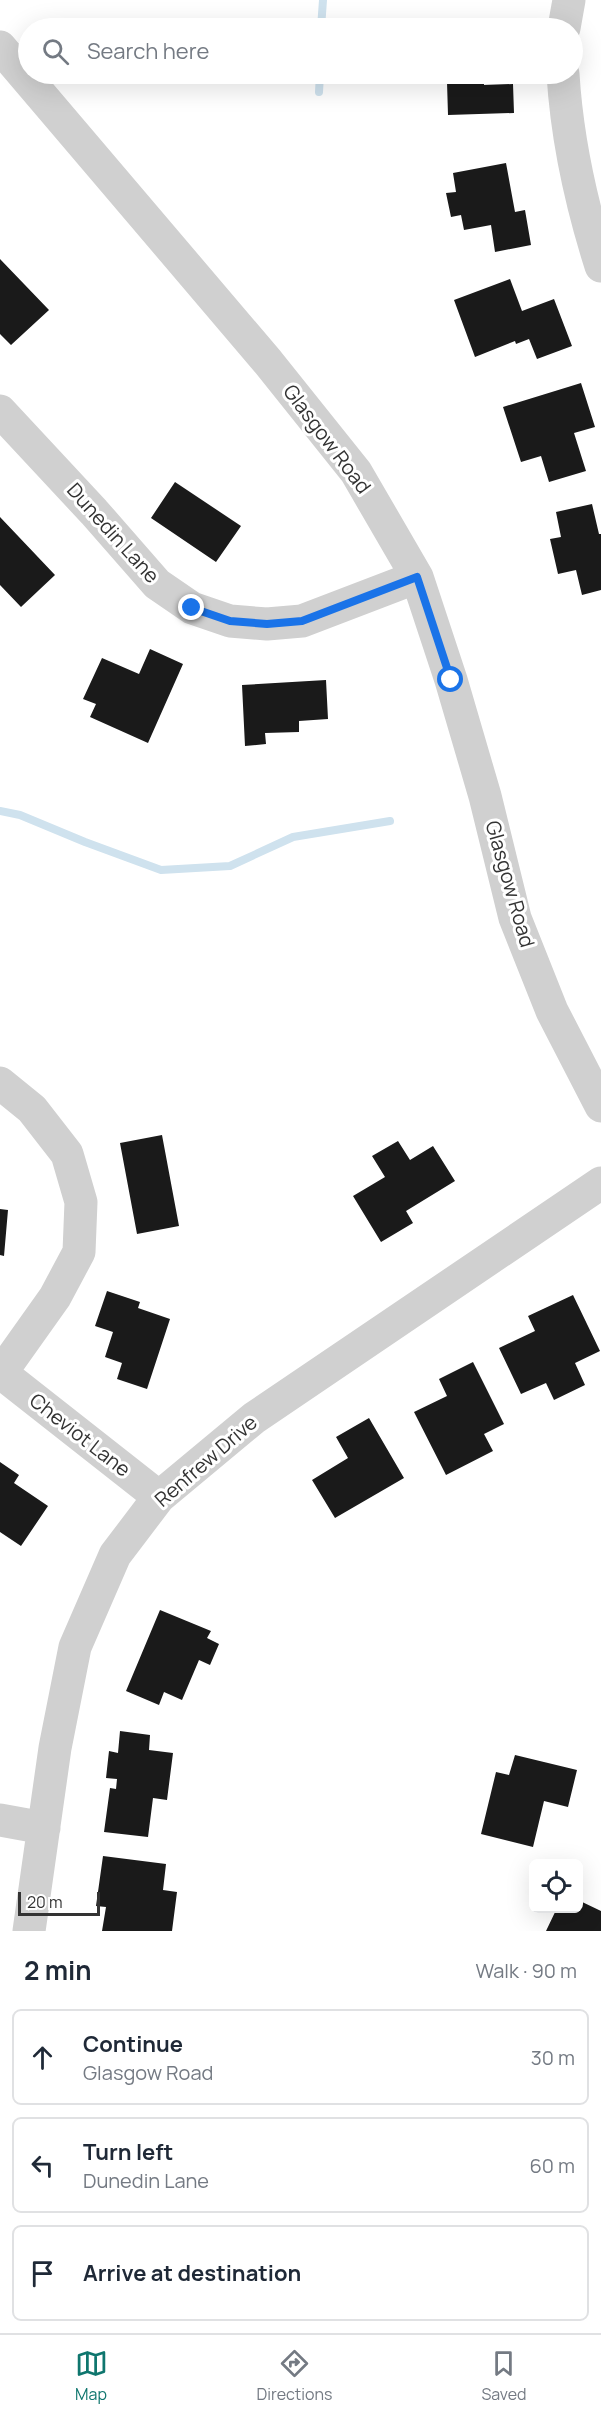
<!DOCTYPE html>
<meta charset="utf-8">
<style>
body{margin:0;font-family:Manrope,sans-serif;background:#f6f6f7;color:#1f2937}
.controls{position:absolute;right:18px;bottom:18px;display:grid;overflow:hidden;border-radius:9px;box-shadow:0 6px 24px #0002}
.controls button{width:54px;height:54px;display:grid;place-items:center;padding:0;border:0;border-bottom:2px solid #e0e1e3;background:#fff;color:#1f2937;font:30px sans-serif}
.scale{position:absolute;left:18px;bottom:15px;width:82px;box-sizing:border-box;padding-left:6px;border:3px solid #333;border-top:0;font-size:16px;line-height:21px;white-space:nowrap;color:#333;-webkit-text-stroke:4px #fff;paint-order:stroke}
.stop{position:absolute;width:18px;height:18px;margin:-14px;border:4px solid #1a73e8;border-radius:50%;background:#fff}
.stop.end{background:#1a73e8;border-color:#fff;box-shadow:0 2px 6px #0008}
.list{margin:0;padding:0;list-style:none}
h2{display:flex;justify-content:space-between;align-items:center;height:78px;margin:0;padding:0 24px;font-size:26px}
h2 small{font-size:20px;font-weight:400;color:#747a83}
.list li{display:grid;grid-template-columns:39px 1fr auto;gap:18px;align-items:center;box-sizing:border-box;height:96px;margin:0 12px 12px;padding:0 12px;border:2px solid #e0e1e3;border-radius:9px}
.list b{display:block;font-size:22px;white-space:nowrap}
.list p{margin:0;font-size:20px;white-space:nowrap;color:#747a83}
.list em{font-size:20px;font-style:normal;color:#747a83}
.icon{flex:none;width:33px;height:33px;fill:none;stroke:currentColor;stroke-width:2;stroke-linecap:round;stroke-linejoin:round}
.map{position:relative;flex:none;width:601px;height:1931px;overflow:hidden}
.search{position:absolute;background:#fff;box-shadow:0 6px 24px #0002;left:18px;right:18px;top:18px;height:66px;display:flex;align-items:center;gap:15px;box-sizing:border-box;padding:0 21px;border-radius:33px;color:#747a83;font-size:22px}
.sheet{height:402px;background:#fff}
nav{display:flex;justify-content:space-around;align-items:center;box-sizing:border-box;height:84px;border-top:2px solid #e0e1e3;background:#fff;font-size:16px;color:#747a83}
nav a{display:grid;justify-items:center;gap:3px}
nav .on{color:#0f766e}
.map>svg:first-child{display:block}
</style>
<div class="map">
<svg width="601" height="1931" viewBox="0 0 601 1931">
<rect width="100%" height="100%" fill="#fff"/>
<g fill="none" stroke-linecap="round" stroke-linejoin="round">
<path stroke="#cfe2ee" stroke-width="8" d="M321,28L323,0
M319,92L320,74
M0,811L20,815L85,842L161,870L230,866L293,837L390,821"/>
</g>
<path fill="#1a1a1a" d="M449,74H484V85L513,84L514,113L448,115L447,82H449Z
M506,163L515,212L525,210L531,245L495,252L491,225L464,230L461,215L451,217L446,193L456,192L453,173Z
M0,259L49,310L11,345L0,334Z
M510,279L522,311L554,299L572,346L537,359L529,339L516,344L515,341L475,357L454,300Z
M581,383L595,427L574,433L586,471L549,482L541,456L521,462L503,407Z
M175,482L241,526L216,562L151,518Z
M592,504L599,534H601V590L582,595L576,570L558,574L550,539L561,537L556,512Z
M0,517L55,575L21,607L0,585Z
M150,649L183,664L148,743L90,717L96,704L83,699L102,658L139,674Z
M326,680L328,719L299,721V732L265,733L266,744L245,746L242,685Z
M162,1135L179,1226L137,1234L120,1143Z
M398,1141L410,1160L433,1146L455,1181L406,1211L413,1223L381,1242L353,1196L385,1177L372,1156Z
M0,1209L8,1210L4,1256L0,1255Z
M107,1291L140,1302L138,1308L170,1319L147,1389L117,1379L122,1363L105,1357L113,1332L95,1326Z
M573,1295L600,1351L575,1363L585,1385L554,1400L546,1383L521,1394L499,1348L535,1331L528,1316Z
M473,1362L504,1424L484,1434L493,1451L446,1475L414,1412L447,1396L439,1379Z
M369,1418L404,1478L335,1518L312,1480L348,1458L336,1437Z
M0,1462L19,1475L14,1483L48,1506L21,1546L0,1532Z
M160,1610L211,1631L207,1638L219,1644L210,1665L199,1660L182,1700L164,1692L159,1705L126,1691Z
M120,1731L150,1735L149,1750L173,1753L167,1800L153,1798L148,1837L104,1832L110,1788L116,1789L117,1779L106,1778L109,1751L118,1753Z
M515,1755L577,1770L568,1807L544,1801L533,1847L481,1834L496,1772L509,1775Z
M103,1856L166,1864L163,1890L177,1892L172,1931H102L106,1907L96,1906Z
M578,1900L601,1911V1931H546L557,1908H578Z"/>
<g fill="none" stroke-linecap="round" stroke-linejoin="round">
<path stroke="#d0d0d0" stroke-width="33" d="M564,28L569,0
M0,47L268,362L356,472L417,577L451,680L485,796L515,918L552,1011L601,1106
M563,74C567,140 581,203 601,266
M0,411L94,512L157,584L192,608L230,621L267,624L302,621L417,577
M0,1083L32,1109L67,1154L81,1202L79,1252L55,1297L1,1373
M0,1372L159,1497
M0,1820L44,1828
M29,1931L55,1748L75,1647L115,1555L159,1497L254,1418L601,1183"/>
</g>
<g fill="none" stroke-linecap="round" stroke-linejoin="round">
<path stroke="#1a73e8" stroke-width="8" d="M192,608L230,621L267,624L302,621L417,577L451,680"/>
</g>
<g text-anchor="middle" stroke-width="6" stroke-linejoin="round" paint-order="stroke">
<g font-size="20" fill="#333" stroke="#fff">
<text transform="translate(327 439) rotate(53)" y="7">Glasgow Road</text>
<text transform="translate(113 533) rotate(48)" y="7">Dunedin Lane</text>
<text transform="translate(510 884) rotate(74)" y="7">Glasgow Road</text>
<text transform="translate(80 1435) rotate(38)" y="7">Cheviot Lane</text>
<text transform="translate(206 1461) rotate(-41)" y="7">Renfrew Drive</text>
</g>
</g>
</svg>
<div class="controls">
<button><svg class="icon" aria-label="locate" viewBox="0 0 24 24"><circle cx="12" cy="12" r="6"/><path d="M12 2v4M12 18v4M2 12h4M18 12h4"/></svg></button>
</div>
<div class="scale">20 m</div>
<div class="stop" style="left:451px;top:680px"></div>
<div class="stop end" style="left:192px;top:608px"></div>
<div class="search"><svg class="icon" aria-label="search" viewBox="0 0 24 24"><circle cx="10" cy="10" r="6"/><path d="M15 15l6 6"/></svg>Search here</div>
</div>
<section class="sheet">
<h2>2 min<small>Walk · 90 m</small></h2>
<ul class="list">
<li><svg class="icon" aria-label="ahead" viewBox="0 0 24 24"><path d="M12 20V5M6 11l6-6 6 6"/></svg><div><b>Continue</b><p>Glasgow Road</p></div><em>30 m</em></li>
<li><svg class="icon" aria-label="left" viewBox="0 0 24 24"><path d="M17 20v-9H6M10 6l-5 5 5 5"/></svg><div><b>Turn left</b><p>Dunedin Lane</p></div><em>60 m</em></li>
<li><svg class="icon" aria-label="arrive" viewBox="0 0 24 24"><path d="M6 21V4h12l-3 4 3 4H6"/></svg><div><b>Arrive at destination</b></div></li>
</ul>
</section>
<nav>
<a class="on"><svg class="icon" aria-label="map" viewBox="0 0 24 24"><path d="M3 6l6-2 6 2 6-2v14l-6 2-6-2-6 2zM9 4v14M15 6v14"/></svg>Map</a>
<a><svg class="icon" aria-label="directions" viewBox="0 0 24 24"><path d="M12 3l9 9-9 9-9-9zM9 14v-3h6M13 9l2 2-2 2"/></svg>Directions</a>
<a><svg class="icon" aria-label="saved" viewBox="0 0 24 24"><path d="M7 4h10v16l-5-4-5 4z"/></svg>Saved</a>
</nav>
